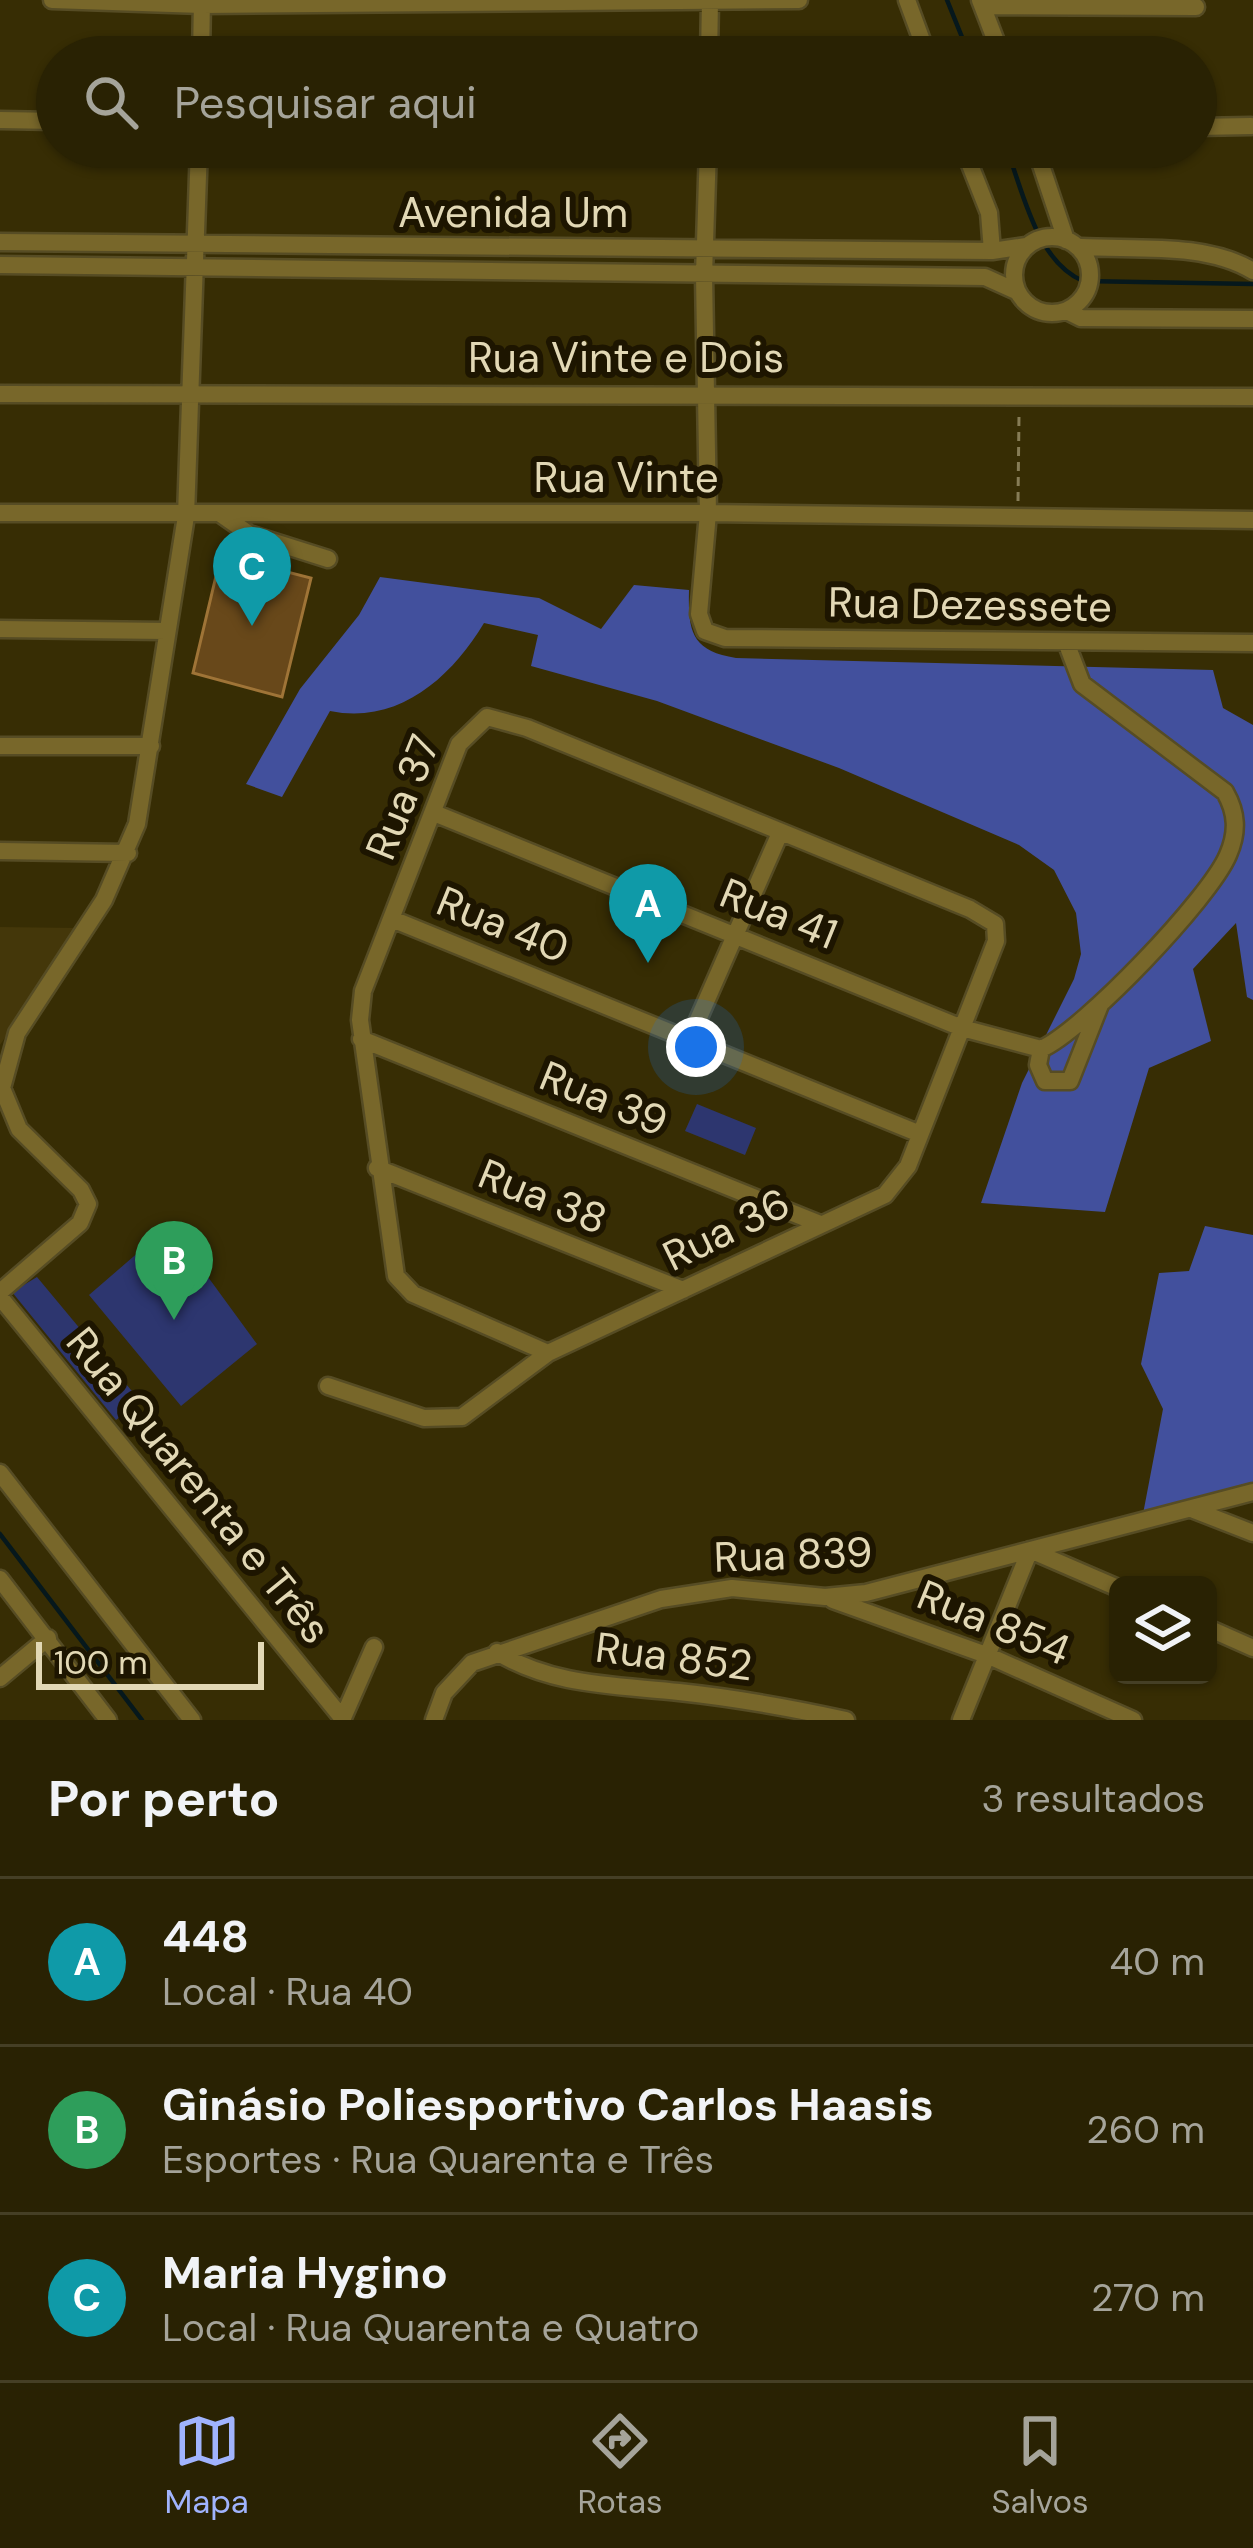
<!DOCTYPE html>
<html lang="pt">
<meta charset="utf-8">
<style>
body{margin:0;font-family:"DM Sans",sans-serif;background:#352f12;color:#f1f3f6}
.controls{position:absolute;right:36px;bottom:36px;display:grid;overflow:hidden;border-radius:18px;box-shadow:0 3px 9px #0004}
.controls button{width:108px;height:108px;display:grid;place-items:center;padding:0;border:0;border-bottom:3px solid #453f25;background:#292203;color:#f1f3f6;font:60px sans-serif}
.scale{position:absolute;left:36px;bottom:30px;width:228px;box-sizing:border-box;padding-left:12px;border:6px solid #e2d8b5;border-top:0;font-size:33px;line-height:42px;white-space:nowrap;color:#e2d8b5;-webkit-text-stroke:9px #1d1500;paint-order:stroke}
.you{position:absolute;left:696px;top:1047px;width:42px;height:42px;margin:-30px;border:9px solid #fff;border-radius:50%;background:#1a73e8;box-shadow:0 0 0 18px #1a73e833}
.badge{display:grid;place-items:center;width:78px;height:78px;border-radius:50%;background:#a0b3fd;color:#fff;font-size:39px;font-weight:700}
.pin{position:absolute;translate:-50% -99px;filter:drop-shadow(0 3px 6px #0008)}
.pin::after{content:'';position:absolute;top:63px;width:42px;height:36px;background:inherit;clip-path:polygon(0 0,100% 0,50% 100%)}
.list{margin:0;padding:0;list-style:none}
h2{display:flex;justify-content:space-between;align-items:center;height:156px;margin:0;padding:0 48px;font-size:51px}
h2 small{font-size:39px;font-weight:400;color:#a5a49a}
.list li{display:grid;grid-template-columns:78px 1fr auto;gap:36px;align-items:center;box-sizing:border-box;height:168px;padding:0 48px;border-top:3px solid #453f25}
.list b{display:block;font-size:45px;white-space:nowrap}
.list p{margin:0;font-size:39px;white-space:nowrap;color:#a5a49a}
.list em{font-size:39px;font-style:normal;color:#a5a49a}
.icon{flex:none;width:66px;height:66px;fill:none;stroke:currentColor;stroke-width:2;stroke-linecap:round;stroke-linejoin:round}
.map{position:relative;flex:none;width:1253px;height:1720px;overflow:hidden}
.search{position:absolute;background:#292203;box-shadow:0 3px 9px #0004;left:36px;right:36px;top:36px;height:132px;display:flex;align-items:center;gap:30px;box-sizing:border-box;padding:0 42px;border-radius:66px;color:#a5a49a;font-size:45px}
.sheet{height:660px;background:#292203}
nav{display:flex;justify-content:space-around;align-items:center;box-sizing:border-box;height:168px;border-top:3px solid #453f25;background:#292203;font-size:33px;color:#a5a49a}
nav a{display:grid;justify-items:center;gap:6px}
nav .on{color:#a0b3fd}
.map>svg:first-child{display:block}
</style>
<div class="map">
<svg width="1253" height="1720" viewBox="0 0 1253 1720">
<rect width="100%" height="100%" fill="#372d04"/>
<path fill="#44370a" d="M0,927L78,928L0,1045Z"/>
<path fill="#2d366f" d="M697,1104L756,1128L745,1155L685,1131Z
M170,1225L257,1344L181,1406L89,1295Z
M37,1277L141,1402L116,1420L12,1292Z"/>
<path fill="#42509d" d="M380,577L539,598L601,629L634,585L689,590C688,631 691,651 736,658L1213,670L1223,708L1253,725V1000L1247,997L1236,923L1193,969L1211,1041L1149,1068L1105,1212L981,1203L1022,1083L1074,979L1081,954L1076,913L1054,870L1019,845L839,768L657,701L531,666L538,635L484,623C451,678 398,725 330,711L282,797L246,784L300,689L359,615Z
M1205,1226L1253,1235V1484L1143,1514L1163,1409L1141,1364L1159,1273L1189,1271Z"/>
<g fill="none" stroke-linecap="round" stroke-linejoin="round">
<path stroke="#06181c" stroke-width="4.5" d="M947,0L970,57
M1006,147C1023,191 1036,261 1083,281L1253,284
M0,1534L142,1720"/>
</g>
<path fill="#68481a" stroke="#9f7437" stroke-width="3" d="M221,555L311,578L282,697L193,673Z"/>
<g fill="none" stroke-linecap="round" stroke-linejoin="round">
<defs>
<path id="minor" d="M52,0L202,5L799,0
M907,0L928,57
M980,0L1002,57
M983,6L1196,7
M201,57L202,0
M709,57L710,0
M0,120L57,121
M1196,127L1251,126
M708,147L704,275L708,513L699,614L705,631L725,638L1253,643
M963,147L989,213L992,251
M1035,147L1066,240
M1014 275a38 38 0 1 1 76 0a38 38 0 1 1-76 0Z
M0,242L992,251L1026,246
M1081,247C1135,250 1206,242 1253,271
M0,265L985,277L1016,291
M1067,311L1081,318L1253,319
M0,394L1253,397
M0,513H708L1253,520
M222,515L249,534L328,559
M0,629L166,631
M0,746H151
M434,813L962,1028L1041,1049C1083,1031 1210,898 1228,855C1238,832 1237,813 1225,792L1082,684L1066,642
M0,851L128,853
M392,919L920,1134
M690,1038L780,833
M361,1039L820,1224
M1041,1049L1038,1065L1045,1081H1070L1100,1005
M377,1168L683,1290
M0,1292L80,1223L88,1204L81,1190L19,1129L2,1088L17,1033L104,900L137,824L186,516L199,147
M0,1297L343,1719
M328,1386L424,1418L462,1417L548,1353L885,1195L908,1166L996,941L995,924L970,909L527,728L487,717L459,744L363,991L360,1020L396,1276L413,1294L548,1353
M0,1473L192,1720
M1194,1510L1253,1533
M0,1579L108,1720
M833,1600L989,1656L1133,1720
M1208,1628L1253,1648
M497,1652C552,1686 616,1685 679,1692C736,1698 791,1708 846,1720
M0,1678L48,1638
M342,1720L374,1647
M434,1720L444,1693L472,1663L661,1599L732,1588L825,1597L866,1593L1253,1492
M961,1720L1030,1550L1118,1588"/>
</defs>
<use href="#minor" stroke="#564c24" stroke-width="21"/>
<path stroke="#867c56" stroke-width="3" stroke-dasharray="9 6" stroke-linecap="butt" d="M1018,501L1019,415"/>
<use href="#minor" stroke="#78672a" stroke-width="16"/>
</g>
<g text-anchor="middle" stroke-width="12" stroke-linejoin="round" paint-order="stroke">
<g font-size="42" fill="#e2d8b5" stroke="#1d1500">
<text x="513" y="227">Avenida Um</text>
<text x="626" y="372">Rua Vinte e Dois</text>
<text x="626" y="492">Rua Vinte</text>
<text transform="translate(970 604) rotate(1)" y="15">Rua Dezessete</text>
<text transform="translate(402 797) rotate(-68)" y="15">Rua 37</text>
<text transform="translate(779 913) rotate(22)" y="15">Rua 41</text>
<text transform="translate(503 924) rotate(22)" y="15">Rua 40</text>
<text transform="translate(604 1098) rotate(22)" y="15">Rua 39</text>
<text transform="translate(543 1196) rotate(22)" y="15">Rua 38</text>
<text transform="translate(726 1229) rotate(-26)" y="15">Rua 36</text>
<text transform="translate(199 1485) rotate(51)" y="15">Rua Quarenta e Três</text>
<text transform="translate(793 1554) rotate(-2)" y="15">Rua 839</text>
<text transform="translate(994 1622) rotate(22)" y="15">Rua 854</text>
<text transform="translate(674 1656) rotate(7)" y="15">Rua 852</text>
</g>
</g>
</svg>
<div class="controls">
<button><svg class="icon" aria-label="layers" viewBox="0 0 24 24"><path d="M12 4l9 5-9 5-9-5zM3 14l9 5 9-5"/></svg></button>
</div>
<div class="scale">100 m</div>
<div class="you"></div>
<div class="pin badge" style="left:648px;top:963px;background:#0f9aa8">A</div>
<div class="pin badge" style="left:174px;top:1320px;background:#2e9e5b">B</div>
<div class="pin badge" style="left:252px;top:626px;background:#0f9aa8">C</div>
<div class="search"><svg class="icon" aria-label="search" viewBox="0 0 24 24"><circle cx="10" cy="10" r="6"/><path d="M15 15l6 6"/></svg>Pesquisar aqui</div>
</div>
<section class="sheet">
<h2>Por perto<small>3 resultados</small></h2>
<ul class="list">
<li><span class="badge" style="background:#0f9aa8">A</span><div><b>448</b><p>Local · Rua 40</p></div><em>40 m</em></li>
<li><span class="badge" style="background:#2e9e5b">B</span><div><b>Ginásio Poliesportivo Carlos Haasis</b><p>Esportes · Rua Quarenta e Três</p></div><em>260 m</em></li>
<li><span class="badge" style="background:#0f9aa8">C</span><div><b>Maria Hygino</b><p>Local · Rua Quarenta e Quatro</p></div><em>270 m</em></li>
</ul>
</section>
<nav>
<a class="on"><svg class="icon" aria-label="map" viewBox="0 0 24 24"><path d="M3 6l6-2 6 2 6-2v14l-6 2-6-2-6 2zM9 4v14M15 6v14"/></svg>Mapa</a>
<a><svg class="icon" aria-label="directions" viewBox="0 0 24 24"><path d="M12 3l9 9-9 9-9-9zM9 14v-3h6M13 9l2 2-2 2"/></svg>Rotas</a>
<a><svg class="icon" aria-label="saved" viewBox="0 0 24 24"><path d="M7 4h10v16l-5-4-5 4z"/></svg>Salvos</a>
</nav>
